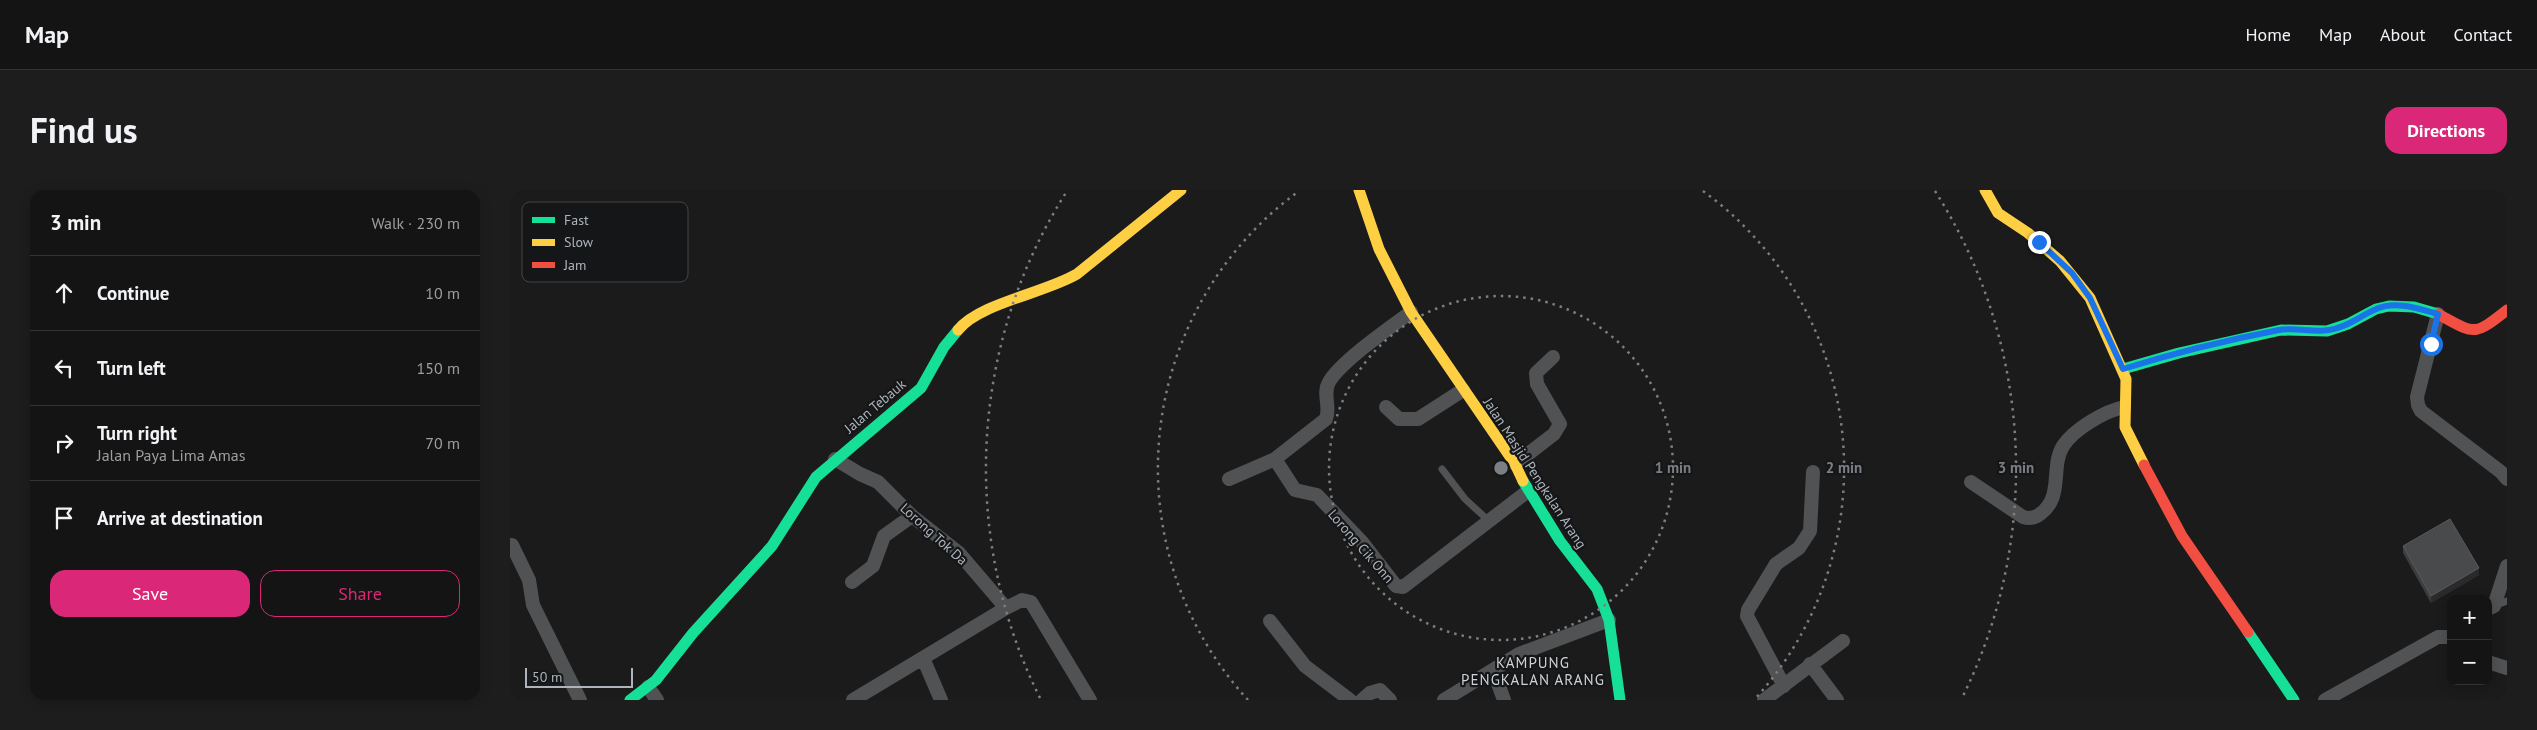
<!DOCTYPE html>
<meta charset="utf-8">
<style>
body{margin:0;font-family:"PT Sans",sans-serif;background:#1d1d1d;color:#f1f3f6}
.controls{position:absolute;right:15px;bottom:15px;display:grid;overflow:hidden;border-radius:10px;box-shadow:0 2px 12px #0003}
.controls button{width:45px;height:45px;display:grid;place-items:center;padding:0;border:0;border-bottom:1px solid #333334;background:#141414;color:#f1f3f6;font:25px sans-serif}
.scale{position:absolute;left:15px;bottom:12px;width:108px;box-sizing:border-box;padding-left:5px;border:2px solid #aeb4bb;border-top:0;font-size:14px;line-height:18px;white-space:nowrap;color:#aeb4bb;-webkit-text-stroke:4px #151617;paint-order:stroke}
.stop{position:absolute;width:15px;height:15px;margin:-11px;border:4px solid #1a73e8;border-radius:50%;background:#fff}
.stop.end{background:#1a73e8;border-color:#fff;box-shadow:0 1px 5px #0008}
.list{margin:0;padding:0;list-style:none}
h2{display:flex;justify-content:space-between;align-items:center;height:65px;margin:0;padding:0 20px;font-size:21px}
h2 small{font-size:16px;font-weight:400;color:#9d9ea0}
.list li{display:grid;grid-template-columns:32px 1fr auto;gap:15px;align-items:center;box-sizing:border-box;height:75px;padding:0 20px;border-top:1px solid #333334}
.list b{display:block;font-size:19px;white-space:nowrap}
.list p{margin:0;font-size:16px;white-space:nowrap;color:#9d9ea0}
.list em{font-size:16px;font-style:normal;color:#9d9ea0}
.actions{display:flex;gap:10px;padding:15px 20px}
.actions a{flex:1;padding:11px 0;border:1px solid #db2777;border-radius:15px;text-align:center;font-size:18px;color:#db2777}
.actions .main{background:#db2777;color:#fff}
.icon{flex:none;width:28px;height:28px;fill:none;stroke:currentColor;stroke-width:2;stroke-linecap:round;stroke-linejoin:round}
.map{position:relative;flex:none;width:1997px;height:510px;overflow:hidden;border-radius:15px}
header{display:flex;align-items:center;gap:30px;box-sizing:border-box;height:70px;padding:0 25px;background:#141414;border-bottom:1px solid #333334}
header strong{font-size:24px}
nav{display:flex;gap:28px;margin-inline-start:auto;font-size:18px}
.intro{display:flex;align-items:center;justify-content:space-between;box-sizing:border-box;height:120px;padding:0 30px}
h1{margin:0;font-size:35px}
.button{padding:12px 22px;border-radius:15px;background:#db2777;color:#fff;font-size:18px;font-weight:700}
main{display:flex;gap:30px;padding:0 30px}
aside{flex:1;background:#141414;border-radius:15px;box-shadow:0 2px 12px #0003}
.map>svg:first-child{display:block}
</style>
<header>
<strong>Map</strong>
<nav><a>Home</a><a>Map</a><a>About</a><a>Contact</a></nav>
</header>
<div class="intro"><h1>Find us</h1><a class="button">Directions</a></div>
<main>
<aside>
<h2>3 min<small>Walk · 230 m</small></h2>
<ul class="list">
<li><svg class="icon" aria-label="ahead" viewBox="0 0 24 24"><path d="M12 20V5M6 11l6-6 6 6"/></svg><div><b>Continue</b></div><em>10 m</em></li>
<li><svg class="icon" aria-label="left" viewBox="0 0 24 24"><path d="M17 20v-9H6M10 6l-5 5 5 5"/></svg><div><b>Turn left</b></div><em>150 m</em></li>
<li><svg class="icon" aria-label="right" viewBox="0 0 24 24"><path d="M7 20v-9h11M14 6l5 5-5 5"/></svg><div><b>Turn right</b><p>Jalan Paya Lima Amas</p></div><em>70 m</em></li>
<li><svg class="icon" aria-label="arrive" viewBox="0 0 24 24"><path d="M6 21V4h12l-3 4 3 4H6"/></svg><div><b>Arrive at destination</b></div></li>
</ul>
<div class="actions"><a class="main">Save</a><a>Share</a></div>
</aside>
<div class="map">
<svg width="1997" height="510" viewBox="0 0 1997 510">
<rect width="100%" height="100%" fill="#1b1b1b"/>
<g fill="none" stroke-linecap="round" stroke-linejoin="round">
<path stroke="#505254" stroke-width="7" d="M932,279L955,309L979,331
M1984,416L1997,411"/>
<path stroke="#505254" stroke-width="14" d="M1928,124L1907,207L1908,215L1911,221L1991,282L1997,289
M876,217L889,229H908L953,200
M325,269L350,284L368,292L402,326L449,363L496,418L512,410L521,412L580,510
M765,269L785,300L807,305L852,352L886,396L893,397L1018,301
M1005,274L1044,244L1050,234L1027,194L1026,183L1043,167
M719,289L765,269L816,229C821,216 812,204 819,192C831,171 881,137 901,122
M1461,292L1513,327C1520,329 1525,328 1530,324C1554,307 1540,277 1553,256C1564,239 1595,221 1614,217
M2,355L19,390L23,415L70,510
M342,392L363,376L374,346L402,326
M1978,419L1984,416L1997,376
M760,431L795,476L840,510
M413,468L431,510
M1978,472L1997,478
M1300,474L1327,510
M983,480L994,510
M1274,496L1237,426L1238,420L1266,374L1289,358L1300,341L1303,282
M138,497L147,510
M343,510L496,418
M852,510L860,503L870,500L880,510
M934,510L1009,464L1099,430
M1254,510L1333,451
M1815,510L1928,447H1941"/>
<path stroke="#16e098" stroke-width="11" d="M1613,179L1669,163L1771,140L1817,141L1838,134L1866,119L1879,116L1904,117L1928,124
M1013,291L1050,351L1087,399L1099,430L1110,510
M1738,442L1784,510
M120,510L146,490L183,443L262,356L306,287L411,198L434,157L448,140"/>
<path stroke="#ffcf43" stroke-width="11" d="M849,0L869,59L901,122L1005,274L1013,291
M1475,0L1488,23L1518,43L1550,71L1580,108L1616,189L1615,237L1634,275
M448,140C470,113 535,103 567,84L671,0"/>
<path stroke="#f24e42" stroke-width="11" d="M1928,124C1965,144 1963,147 1997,120
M1634,275L1672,346L1738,442"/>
</g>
<path fill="#3d3d3e" d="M1893,356L1969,385L1921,413L1893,363Z"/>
<path fill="#2a2a2b" d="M1969,378V385L1921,413V406Z"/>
<path fill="#494a4c" stroke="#595a5d" d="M1940,329L1969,378L1921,406L1893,356Z"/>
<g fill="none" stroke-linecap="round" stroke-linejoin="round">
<path stroke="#1a73e8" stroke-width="6" d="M1529,52L1562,83L1580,108L1613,179C1664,163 1717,150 1769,140C1786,137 1803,143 1819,140C1835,138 1849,127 1864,120C1884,110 1907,118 1928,124L1921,154"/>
</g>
<g fill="none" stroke="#7b7e83" stroke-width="2.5" stroke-dasharray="2.5 5">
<circle cx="991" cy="278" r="172"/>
<path d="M738 510A343 343 0 0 1 789 1M1193 1A343 343 0 0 1 1244 510"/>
<path d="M530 508A515 515 0 0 1 557 1M1425 1A515 515 0 0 1 1452 508"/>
</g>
<g text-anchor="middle" stroke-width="4.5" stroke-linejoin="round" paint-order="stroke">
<g font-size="14" fill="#aeb4bb" stroke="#151617">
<text transform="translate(365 216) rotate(-40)" y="5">Jalan Tebauk</text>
<text transform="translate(1025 283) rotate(57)" y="5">Jalan Masjid Pengkalan Arang</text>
<text transform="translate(424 344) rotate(42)" y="5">Lorong Tok Da</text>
<text transform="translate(851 356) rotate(49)" y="5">Lorong Cik Onn</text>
</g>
<g font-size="15" letter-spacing="1" fill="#cfd3d7" stroke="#151617">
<text x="1023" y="478">KAMPUNG<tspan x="1023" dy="17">PENGKALAN ARANG</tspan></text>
</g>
</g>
<rect x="12" y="12" width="166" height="80" rx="8" fill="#151617" stroke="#434548" stroke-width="1"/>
<rect x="22" y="27" width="23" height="6" fill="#16e098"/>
<rect x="22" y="49" width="23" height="7" fill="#ffcf43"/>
<rect x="22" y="72" width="23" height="6" fill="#f24e42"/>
<g font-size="14" fill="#aeb4bb">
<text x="54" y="35">Fast</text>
<text x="54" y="57">Slow</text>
<text x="54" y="80">Jam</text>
</g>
<circle cx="991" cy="278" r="8" fill="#7b7e83" stroke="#151617" stroke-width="2.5"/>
<g font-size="15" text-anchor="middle" font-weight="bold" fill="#7b7e83" stroke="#151617" stroke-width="4.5" stroke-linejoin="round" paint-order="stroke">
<text x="1163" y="283">1 min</text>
<text x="1334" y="283">2 min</text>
<text x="1506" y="283">3 min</text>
</g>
</svg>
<div class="controls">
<button>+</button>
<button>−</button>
</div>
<div class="scale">50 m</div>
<div class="stop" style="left:1921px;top:154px"></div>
<div class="stop end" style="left:1529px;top:52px"></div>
</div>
</main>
